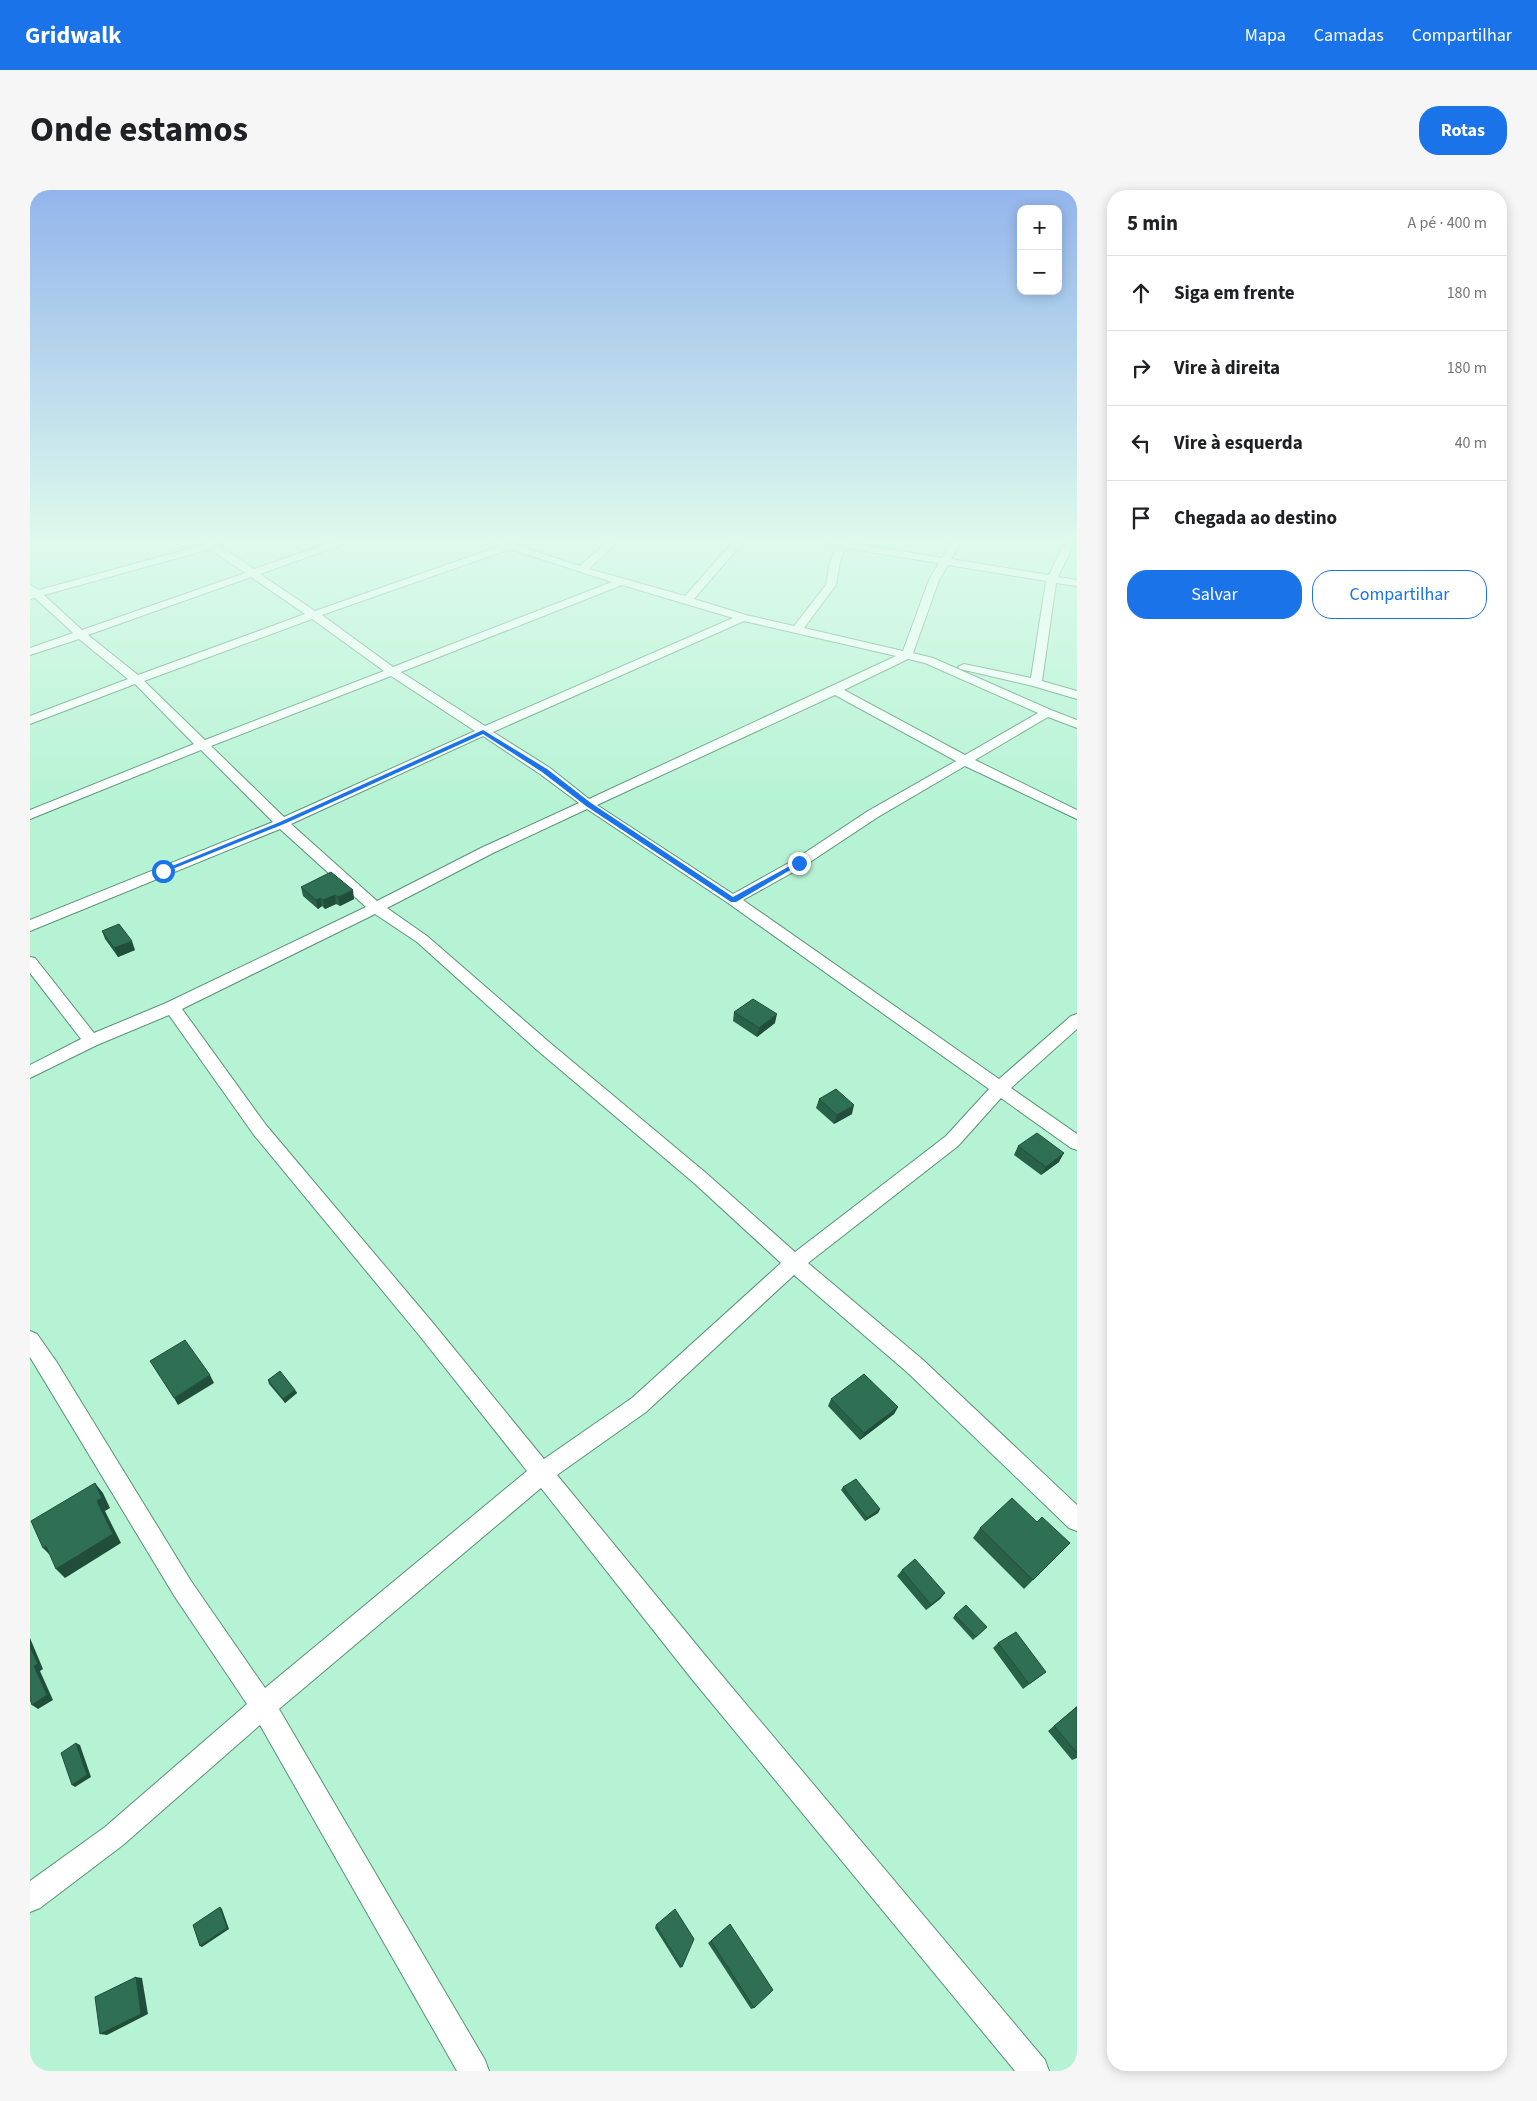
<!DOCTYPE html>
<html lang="pt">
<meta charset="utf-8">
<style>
body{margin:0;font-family:"Source Sans 3",sans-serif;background:#f6f6f6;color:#202124}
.controls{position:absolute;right:15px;top:15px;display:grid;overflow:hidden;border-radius:10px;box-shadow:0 2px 12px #0003}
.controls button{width:45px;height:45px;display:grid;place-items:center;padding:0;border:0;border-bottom:1px solid #e0e0e0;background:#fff;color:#202124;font:25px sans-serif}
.stop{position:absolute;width:15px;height:15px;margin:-11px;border:4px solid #1a73e8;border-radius:50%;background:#fff}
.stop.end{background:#1a73e8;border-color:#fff;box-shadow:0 1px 5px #0008}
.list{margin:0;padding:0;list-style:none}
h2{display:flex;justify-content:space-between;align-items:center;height:65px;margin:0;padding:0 20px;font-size:21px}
h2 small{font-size:16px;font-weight:400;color:#757577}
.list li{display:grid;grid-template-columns:32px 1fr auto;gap:15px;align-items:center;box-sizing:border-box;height:75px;padding:0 20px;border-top:1px solid #e0e0e0}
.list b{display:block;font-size:19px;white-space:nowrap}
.list em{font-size:16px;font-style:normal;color:#757577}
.actions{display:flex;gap:10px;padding:15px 20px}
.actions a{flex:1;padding:11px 0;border:1px solid #1a73e8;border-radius:20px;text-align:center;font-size:18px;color:#1a73e8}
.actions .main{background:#1a73e8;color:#fff}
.icon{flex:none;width:28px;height:28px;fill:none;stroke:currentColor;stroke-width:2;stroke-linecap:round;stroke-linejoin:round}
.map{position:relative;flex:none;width:1047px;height:1881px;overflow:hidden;border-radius:20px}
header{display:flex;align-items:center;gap:30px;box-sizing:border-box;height:70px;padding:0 25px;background:#1a73e8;color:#fff}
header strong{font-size:24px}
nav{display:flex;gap:28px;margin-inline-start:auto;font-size:18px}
.intro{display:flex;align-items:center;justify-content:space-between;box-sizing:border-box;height:120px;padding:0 30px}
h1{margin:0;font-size:35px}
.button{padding:12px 22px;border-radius:20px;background:#1a73e8;color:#fff;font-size:18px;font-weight:700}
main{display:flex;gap:30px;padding:0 30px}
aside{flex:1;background:#fff;border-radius:20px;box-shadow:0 2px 12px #0003}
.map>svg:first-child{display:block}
</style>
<header>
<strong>Gridwalk</strong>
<nav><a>Mapa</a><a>Camadas</a><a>Compartilhar</a></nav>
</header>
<div class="intro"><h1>Onde estamos</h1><a class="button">Rotas</a></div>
<main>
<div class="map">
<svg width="1047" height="1881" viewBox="0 0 1047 1881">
<rect width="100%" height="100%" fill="#b6f3d4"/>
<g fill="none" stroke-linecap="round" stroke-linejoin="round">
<defs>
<path id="minor" d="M171,352H194L193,355L189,356L224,379L302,352H316L314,354L230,384L285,421L470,356L463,352H477L550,376L577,352H587L559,379L655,406L703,352H713L664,409L716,425L764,436L796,395L800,372L806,356L796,354L794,352H817L912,368L921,352H931L921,369L1019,385L1035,352H1045L1028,387L1047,390V396L1026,393L1012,491L1047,501V509L1003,496L930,479L928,477L934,474L1001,488L1016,391L918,375L909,390L883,463L903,468L1021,520L1047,530V538L1018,527L945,570L1047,620V629L935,576L848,627L774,676L713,710L969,889L1041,826L1047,824V839L981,898L1047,944V960L1041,958L971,908L928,956L778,1073L892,1169L1047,1315V1341L1039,1338L878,1183L764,1085L616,1222L527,1285L679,1470L1015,1870L1019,1881H985L661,1488L511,1298L249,1519L455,1870L459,1881H427L230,1535L93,1655L10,1718L0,1722V1691L75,1637L217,1514L145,1407L0,1167V1141L7,1144L26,1171L161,1391L235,1498L497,1281L389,1145L224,945L139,825L67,855L0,888V875L51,849L0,783V767L5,768L64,843L136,813L336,717L250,639L0,741V730L243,632L171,560L0,629V620L164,554L105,494L0,534V526L98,489L49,449L0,465V458L43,443L5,408L0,409V395L9,400L173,355ZM815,358L909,373L899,390L873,461L774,438L806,395L810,372ZM180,359L215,383L52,440L14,405ZM480,359L582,392L363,477L292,425ZM221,387L275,424L108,485L58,445ZM592,395L703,428L455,536L371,482ZM282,429L354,481L175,550L114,491ZM714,431L866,466L559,609L520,578L463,542ZM878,469L895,473L1008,523L935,565L814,500ZM361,486L445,541L254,627L181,556ZM805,505L926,571L838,621L764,670L703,704L567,615ZM453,546L510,584L549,613L453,657L347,711L261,634ZM557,619L698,713L959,899L916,946L765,1062L676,983L519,852L397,746L357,718L463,663ZM345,724L387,752L507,860L664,993L751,1073L602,1208L514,1269L403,1133L236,935L152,819Z"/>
</defs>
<use href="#minor" stroke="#589277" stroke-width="2"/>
<use href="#minor" fill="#fff" fill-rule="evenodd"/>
</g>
<path fill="#286048" d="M271,697L324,709L310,716L306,714L295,719L292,716L288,719L273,706Z
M72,741L105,760L88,767L75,749Z
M704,822L745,833L727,847L703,831Z
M789,909L822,924L804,934L786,918Z
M988,956L1029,972L1011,985L984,965Z
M238,1190L265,1200L267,1203L255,1213L239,1194Z
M801,1209L868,1217L864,1224L830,1250L798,1216Z
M813,1297L850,1319L848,1323L835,1331L811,1300Z
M950,1338L1040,1353L994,1399L943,1348Z
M872,1380L915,1403L910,1409L896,1420L867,1386Z
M925,1425L957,1437L943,1450L923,1428Z
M968,1453L1016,1482L993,1499L963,1458Z
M1047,1516V1568L1042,1570L1018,1541Z
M700,1734L724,1818L721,1819L678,1753Z
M626,1735L652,1777L650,1778L625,1738Z"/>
<path fill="#214e3b" d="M323,700L324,709L310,716L308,707Z
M305,705L306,714L295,719L293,710Z
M290,708L292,716L288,719L286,710Z
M102,751L105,760L88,767L84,758Z
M747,824L745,833L727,847L729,838Z
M824,915L822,924L804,934L807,925Z
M1034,963L1029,972L1011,985L1016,977Z
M180,1185L184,1193L148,1215L144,1208Z
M265,1200L267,1203L255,1213L253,1209Z
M868,1217L864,1224L830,1250L834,1243Z
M65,1293L73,1303L80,1318L75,1321L91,1353L35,1388L26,1379L67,1311Z
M850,1319L848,1323L835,1331L837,1328Z
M16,1356L22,1367L13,1358Z
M915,1403L910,1409L896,1420L901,1415Z
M0,1448L13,1479L10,1481L23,1510L8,1519L2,1515L4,1476L0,1457Z
M46,1553L50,1555L61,1587L45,1597L42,1595Z
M190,1717L192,1719L199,1739L172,1757L170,1756Z
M106,1787L112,1788L118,1824L77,1845L70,1844Z"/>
<path fill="#2f7054" stroke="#214e3b" d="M301,682L323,700L308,707L305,705L293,710L290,708L286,710L271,697Z
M89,734L102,751L84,758L72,741Z
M723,809L747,824L729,838L704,822Z
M806,899L824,915L807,925L789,909Z
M1007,943L1034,963L1016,977L988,956Z
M155,1150L180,1185L144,1208L120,1171Z
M250,1181L265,1200L253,1209L238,1190Z
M834,1184L868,1217L834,1243L801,1209Z
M826,1289L850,1319L837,1328L813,1297Z
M65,1293L72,1308L67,1311L83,1344L26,1379L16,1356L13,1358L1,1331Z
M982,1308L1007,1332L1012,1327L1040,1353L1003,1390L950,1338Z
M885,1369L915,1403L901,1415L872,1380Z
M936,1415L957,1437L946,1447L925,1425Z
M986,1442L1016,1482L999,1494L968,1453Z
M0,1457L8,1474L4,1476L17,1505L2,1515L0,1509Z
M1047,1517V1563L1024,1536Z
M46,1553L57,1585L42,1595L31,1563Z
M190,1717L197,1738L170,1756L163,1735Z
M645,1719L664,1749L652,1777L626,1735Z
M700,1734L743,1800L724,1818L681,1751Z
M106,1787L111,1824L70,1844L65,1807Z"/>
<linearGradient id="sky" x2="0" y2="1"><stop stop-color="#93b5ec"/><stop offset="0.57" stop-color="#defaec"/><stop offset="1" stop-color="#defaec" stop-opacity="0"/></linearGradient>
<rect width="1047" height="615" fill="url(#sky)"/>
<path fill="#1a73e8" d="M453,540L517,579L561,613L703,707L767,672L772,673L706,712H701L556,616L512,582L453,544L254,634L135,682L130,681L250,632Z"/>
</svg>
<div class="controls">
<button>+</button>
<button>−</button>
</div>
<div class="stop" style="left:133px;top:681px"></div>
<div class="stop end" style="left:769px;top:673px"></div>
</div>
<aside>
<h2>5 min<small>A pé · 400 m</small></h2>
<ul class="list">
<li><svg class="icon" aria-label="ahead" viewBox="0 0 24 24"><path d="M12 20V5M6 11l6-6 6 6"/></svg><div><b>Siga em frente</b></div><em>180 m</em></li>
<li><svg class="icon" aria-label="right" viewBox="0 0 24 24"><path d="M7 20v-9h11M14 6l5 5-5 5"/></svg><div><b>Vire à direita</b></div><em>180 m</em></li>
<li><svg class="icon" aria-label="left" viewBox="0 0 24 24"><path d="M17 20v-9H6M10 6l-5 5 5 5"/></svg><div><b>Vire à esquerda</b></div><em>40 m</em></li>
<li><svg class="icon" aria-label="arrive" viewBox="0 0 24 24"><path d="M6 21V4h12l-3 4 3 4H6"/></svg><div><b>Chegada ao destino</b></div></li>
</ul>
<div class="actions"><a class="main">Salvar</a><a>Compartilhar</a></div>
</aside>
</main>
